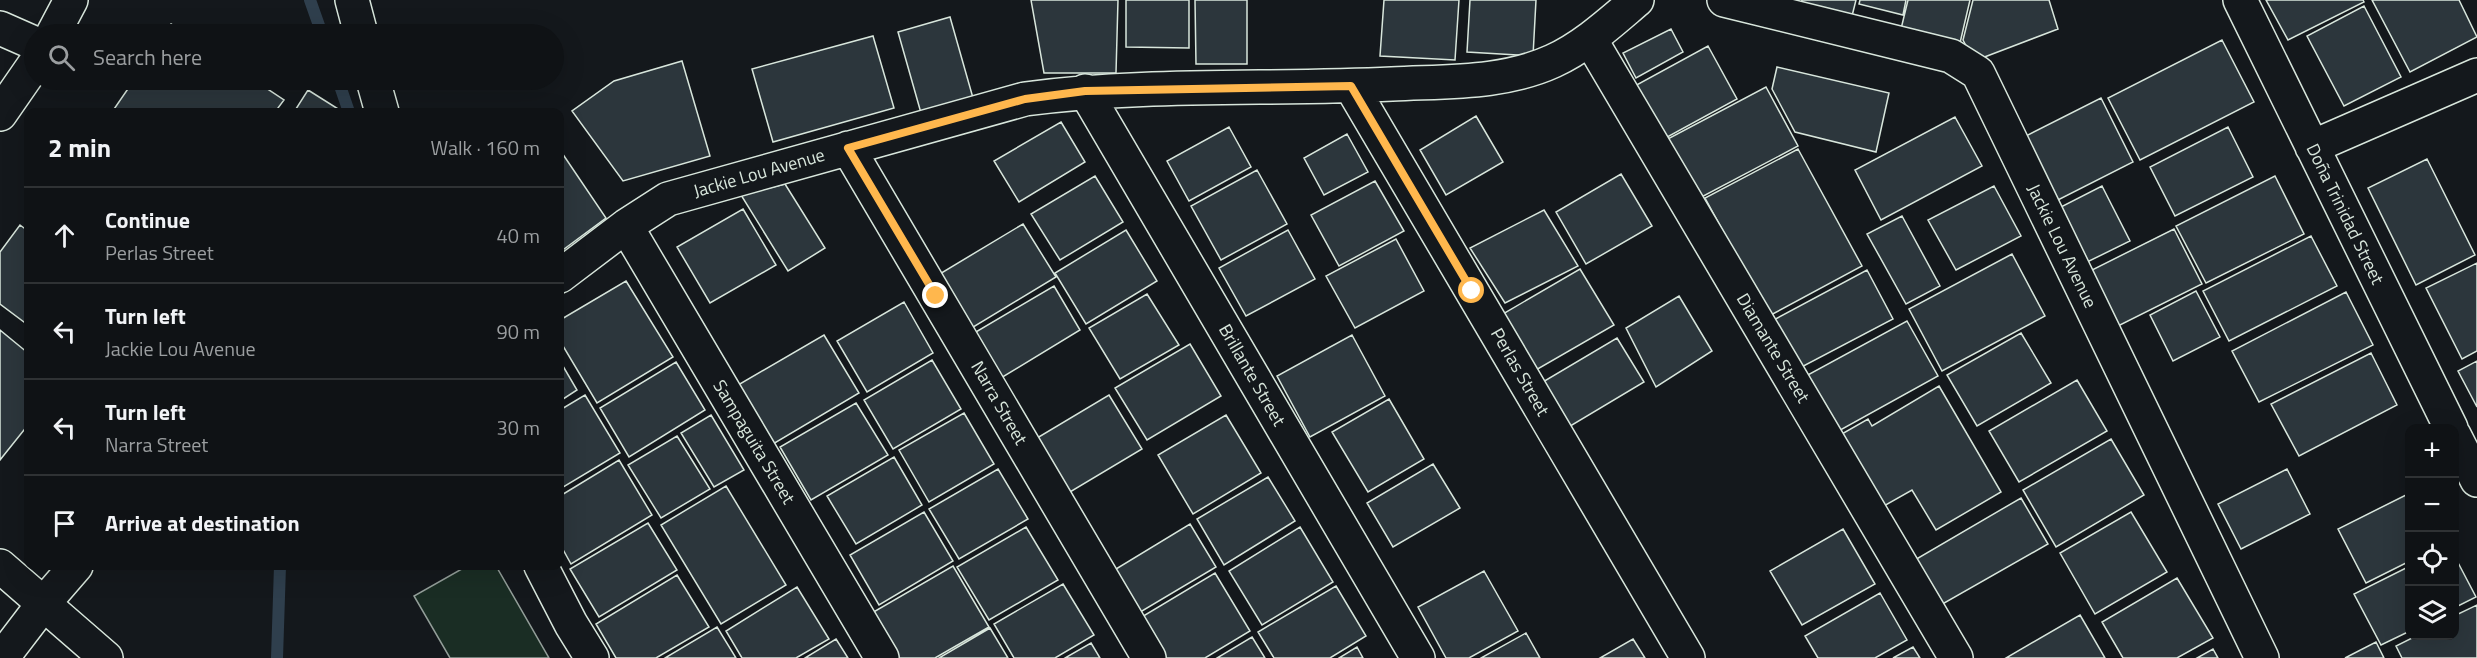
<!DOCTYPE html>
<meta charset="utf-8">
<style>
body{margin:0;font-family:"Titillium Web",sans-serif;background:#181b1e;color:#f1f3f6}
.controls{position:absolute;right:18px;bottom:18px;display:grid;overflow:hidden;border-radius:12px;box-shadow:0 6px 24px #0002}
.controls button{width:54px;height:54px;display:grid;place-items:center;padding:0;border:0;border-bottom:2px solid #2f3234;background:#0f1215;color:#f1f3f6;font:30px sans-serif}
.stop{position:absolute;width:18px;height:18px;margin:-14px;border:4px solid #ffb74d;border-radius:50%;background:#fff}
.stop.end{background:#ffb74d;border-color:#fff;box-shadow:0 2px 6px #0008}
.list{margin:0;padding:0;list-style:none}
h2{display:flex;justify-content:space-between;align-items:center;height:78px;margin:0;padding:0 24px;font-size:26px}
h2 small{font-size:20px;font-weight:400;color:#9b9ea0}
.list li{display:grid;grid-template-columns:39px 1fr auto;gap:18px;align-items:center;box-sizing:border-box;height:96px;padding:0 24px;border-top:2px solid #2f3234}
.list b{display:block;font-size:22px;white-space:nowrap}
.list p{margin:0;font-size:20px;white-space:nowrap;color:#9b9ea0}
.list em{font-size:20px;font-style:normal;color:#9b9ea0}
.icon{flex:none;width:33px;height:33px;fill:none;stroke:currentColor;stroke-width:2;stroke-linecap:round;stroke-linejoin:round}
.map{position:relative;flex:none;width:2477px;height:658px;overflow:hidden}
.search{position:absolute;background:#0f1215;box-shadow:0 6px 24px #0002;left:24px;top:24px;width:540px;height:66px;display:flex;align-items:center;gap:15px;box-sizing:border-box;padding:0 21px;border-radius:33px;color:#9b9ea0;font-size:22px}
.panel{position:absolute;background:#0f1215;box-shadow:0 6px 24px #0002;left:24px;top:108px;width:540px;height:462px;border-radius:12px}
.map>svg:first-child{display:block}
</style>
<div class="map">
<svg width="2477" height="658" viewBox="0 0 2477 658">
<rect width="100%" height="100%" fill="#14181c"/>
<path fill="#1a2d24" stroke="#939e99" stroke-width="1.5" d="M467,566H496L549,658H450L414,596Z"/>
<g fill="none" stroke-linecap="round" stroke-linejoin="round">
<path stroke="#2f3f4d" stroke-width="12" d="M310,0L322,34
M338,80L349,112
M277,658L280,566"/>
</g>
<path fill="#2c363c" stroke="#d8e6dc" stroke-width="1.5" d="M1031,0H1118L1116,73H1044Z
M1126,0H1189V48L1126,47Z
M1195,0H1247V64H1196Z
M1384,0H1459L1455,60L1380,56Z
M1470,0H1536L1533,56L1467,52Z
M1802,0H1856L1852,16L1801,4Z
M1860,0H1906L1903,15L1859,4Z
M1908,0H1970L1960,43L1901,29Z
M1973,0H2049L2058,29L1974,61L1963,40Z
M2266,0H2363L2364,2L2288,40Z
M2372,0H2459L2477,37L2410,72Z
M2364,6L2401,77L2344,106L2307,36Z
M950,17L975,105L923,120L898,32Z
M171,24L187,34H164Z
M1671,29L1683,52L1636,78L1623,53Z
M873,36L894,108L773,142L752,69Z
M2222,40L2254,102L2140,160L2108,98Z
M1708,46L1737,99L1660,141L1631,88Z
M682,61L710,156L623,181L572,111L614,81Z
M1777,67L1889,93L1876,152L1795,132L1772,89Z
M134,80H254L284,100L275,112H112Z
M1766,87L1798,146L1694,201L1662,142Z
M308,90L343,112H294Z
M2101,98L2133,162L2054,202L2022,138Z
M1476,116L1503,162L1446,195L1420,150Z
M1955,117L1982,166L1881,220L1855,170Z
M1061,122L1085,162L1019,202L994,161Z
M1229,127L1251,167L1189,201L1167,161Z
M2228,127L2253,177L2175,216L2150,167Z
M1347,134L1368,172L1324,195L1304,158Z
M1798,149L1862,266L1769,316L1705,198Z
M560,150L606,218L560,252Z
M2427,159L2475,255L2416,285L2368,188Z
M1257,170L1287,224L1221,260L1191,206Z
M1621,174L1652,226L1586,264L1556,212Z
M1095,176L1123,222L1060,260L1031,214Z
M2275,176L2304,234L2206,283L2176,226Z
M1375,181L1404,231L1339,266L1311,215Z
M785,184L825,248L788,271L741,195Z
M1994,186L2021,236L1956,270L1928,220Z
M2102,186L2130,241L2081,265L2053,211Z
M743,209L776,265L710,303L677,247Z
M1544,210L1578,266L1505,303L1470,248Z
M1902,216L1940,286L1906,304L1867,234Z
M1023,224L1056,277L970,329L938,275Z
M20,225L28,231V325L0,304V252Z
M2174,229L2202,284L2114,328L2086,273Z
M1126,230L1157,281L1086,324L1055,273Z
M1288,230L1315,279L1246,316L1219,268Z
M2311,236L2337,286L2229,341L2203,291Z
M1396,239L1424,291L1355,328L1326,276Z
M2012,254L2045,316L1942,371L1909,309Z
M2477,263V351L2462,359L2426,288Z
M1580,269L1614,325L1529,374L1496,318Z
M1867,270L1893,319L1794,371L1768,323Z
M626,281L673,357L597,403L560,341V320Z
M1054,286L1080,330L996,381L969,336Z
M2196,291L2220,337L2173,361L2150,315Z
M2346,292L2373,345L2259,402L2232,351Z
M1147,294L1179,345L1120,379L1089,328Z
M1679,296L1712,351L1656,387L1626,328Z
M904,302L933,353L867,392L837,341Z
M1907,321L1938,376L1835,433L1804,377Z
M0,330L28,353V425L0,460Z
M2021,333L2051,383L1977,426L1947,375Z
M824,335L859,393L773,444L738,385Z
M1352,335L1385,396L1310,437L1277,376Z
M1617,338L1644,382L1562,431L1536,386Z
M1190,344L1221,396L1147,440L1115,388Z
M2371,353L2397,405L2299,456L2271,404Z
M932,360L961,409L893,449L864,400Z
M560,361L577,390L560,401Z
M2477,361V407L2458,371Z
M676,362L705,410L629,457L600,408Z
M2077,380L2107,431L2019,482L1989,431Z
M1939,386L2001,492L1936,530L1912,490L1875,511L1833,439L1868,419L1872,426Z
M585,395L620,453L560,489V410Z
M1109,395L1142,449L1065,495L1032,441Z
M1389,399L1424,459L1368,492L1332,432Z
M856,403L888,455L811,500L780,447Z
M964,413L994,464L929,502L899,450Z
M711,415L744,470L714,487L681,433Z
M1226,415L1261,473L1193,514L1158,455Z
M677,436L710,489L661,518L628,465Z
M2111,439L2144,495L2056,547L2023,490Z
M894,457L922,505L856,544L827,496Z
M619,460L652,515L571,564L560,544V496Z
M1433,464L1460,508L1393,547L1367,503Z
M998,469L1028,519L959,559L929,509Z
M2287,469L2310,514L2241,549L2218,504Z
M1268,477L1295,521L1224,565L1197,519Z
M726,486L786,585L721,624L661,525Z
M2410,493V561L2366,583L2338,529Z
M2021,498L2048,544L1939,606L1913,561Z
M924,512L953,561L879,605L850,555Z
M2131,512L2167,572L2095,614L2060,553Z
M648,523L677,570L599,617L570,569Z
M1190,524L1216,567L1137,614L1111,572Z
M1026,527L1058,580L989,620L957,567Z
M1300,527L1333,582L1262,625L1229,571Z
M1843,529L1875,584L1802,625L1770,571Z
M2454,555L2476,597L2454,608Z
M953,566L989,627L935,658H896L870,614Z
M2410,566V631L2381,645L2354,594Z
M1484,571L1518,631L1469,658H1446L1418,607Z
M1215,573L1250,631L1205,658H1163L1140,618Z
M677,575L709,627L656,658H616L596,624Z
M2177,578L2213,638L2177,658H2123L2102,622Z
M1063,584L1094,635L1055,658H1014L994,624Z
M1336,586L1366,636L1330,658H1274L1258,632Z
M797,587L829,639L796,658H742L726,631Z
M1880,593L1907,640L1875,658H1818L1805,636Z
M2477,605V658H2402L2396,646L2416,636H2454V616Z
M2080,615L2105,658H2006Z
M717,627L736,658H665Z
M990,628L1008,658H939Z
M1526,633L1540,658H1481Z
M1252,637L1265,658H1217Z
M836,639L848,658H805Z
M1633,639L1645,658H1600Z
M2376,642L2384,658H2345Z
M1091,643L1100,658H1065Z
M1357,647L1363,658H1339Z
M1913,647L1920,658H1893Z
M2213,649L2218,658H2197Z"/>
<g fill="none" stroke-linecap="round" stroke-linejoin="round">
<defs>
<path id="minor" d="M352,0L361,34
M1724,0L1951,56L1978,73L2262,658
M2240,0L2451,428
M0,28L34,43
M1590,39L1956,658
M373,80L382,112
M1351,86L1688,658
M1085,91L1418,658
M2312,147L2477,75
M848,148L1149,658
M626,226L882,658
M560,276L626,226L668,199L1025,99C1147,83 1270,90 1392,84C1446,81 1503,84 1553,61C1584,47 1611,22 1637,0
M2454,435L2477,480
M0,566L106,658
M541,566L571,624L592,658
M2,658L44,603L76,566"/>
<path id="tertiary" d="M53,34L71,0
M0,114L34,65"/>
</defs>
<use href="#minor" stroke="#d8e6dc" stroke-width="36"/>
<use href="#tertiary" stroke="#d8e6dc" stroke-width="36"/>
<use href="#minor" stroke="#14181c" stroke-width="33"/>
<use href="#tertiary" stroke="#14181c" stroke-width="33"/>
</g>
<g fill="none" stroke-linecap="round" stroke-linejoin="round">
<path stroke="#ffb74d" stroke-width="8" d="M936,296L848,148L1025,99L1085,91L1351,86L1472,291"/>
</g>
<g text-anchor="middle" stroke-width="4.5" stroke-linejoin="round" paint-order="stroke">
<g font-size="18" fill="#d8e6dc" stroke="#14181c">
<text transform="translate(759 173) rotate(-16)" y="6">Jackie Lou Avenue</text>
<text transform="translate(2345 214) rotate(64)" y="6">Doña Trinidad Street</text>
<text transform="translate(2062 246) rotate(64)" y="6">Jackie Lou Avenue</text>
<text transform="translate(1773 348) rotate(59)" y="6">Diamante Street</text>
<text transform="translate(1520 372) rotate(60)" y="6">Perlas Street</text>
<text transform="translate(1252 375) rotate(60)" y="6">Brillante Street</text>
<text transform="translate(999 403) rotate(60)" y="6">Narra Street</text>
<text transform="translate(754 442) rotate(59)" y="6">Sampaguita Street</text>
</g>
</g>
</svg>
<div class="controls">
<button>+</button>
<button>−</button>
<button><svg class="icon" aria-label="locate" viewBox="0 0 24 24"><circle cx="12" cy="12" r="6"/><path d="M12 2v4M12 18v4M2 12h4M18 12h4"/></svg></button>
<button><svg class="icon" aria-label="layers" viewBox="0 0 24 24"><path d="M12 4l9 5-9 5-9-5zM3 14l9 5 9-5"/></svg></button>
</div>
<div class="stop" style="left:1472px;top:291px"></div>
<div class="stop end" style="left:936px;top:296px"></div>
<div class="search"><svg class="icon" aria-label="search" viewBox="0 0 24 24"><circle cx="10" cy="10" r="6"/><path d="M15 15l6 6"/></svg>Search here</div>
<section class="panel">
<h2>2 min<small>Walk · 160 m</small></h2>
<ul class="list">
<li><svg class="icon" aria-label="ahead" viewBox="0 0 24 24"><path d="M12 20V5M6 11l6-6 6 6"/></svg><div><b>Continue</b><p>Perlas Street</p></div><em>40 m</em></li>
<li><svg class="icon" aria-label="left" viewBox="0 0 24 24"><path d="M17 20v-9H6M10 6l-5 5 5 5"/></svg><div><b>Turn left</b><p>Jackie Lou Avenue</p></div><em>90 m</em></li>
<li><svg class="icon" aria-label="left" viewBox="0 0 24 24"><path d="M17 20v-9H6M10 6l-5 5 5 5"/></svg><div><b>Turn left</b><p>Narra Street</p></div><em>30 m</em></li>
<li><svg class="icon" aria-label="arrive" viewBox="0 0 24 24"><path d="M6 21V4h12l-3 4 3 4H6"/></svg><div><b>Arrive at destination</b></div></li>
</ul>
</section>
</div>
